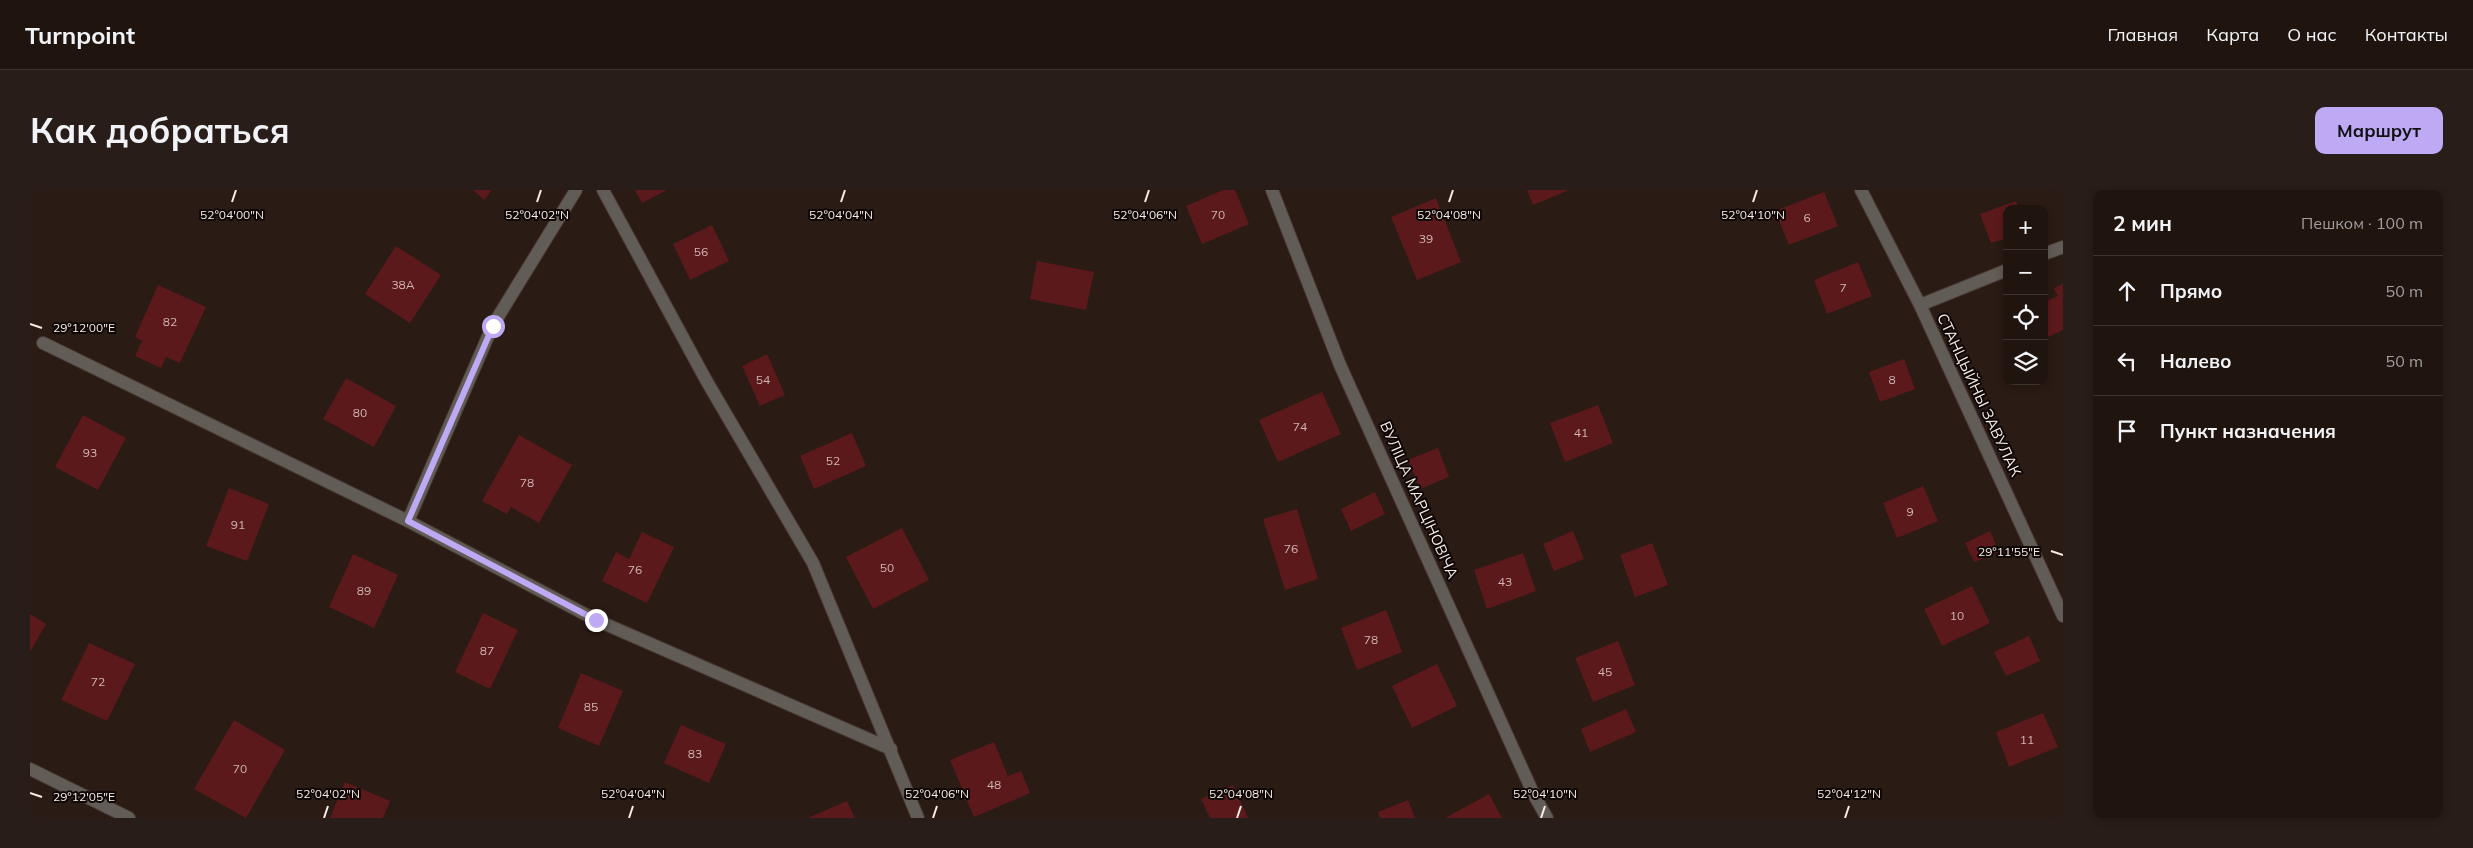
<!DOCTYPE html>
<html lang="ru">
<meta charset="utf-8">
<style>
body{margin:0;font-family:Mulish,sans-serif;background:#281d18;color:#f1f3f6}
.controls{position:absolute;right:15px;top:15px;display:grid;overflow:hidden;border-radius:10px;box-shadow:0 2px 8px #0003}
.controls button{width:45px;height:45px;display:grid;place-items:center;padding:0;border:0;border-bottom:1px solid #3d332f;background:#20140f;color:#f1f3f6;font:25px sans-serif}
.stop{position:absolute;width:15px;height:15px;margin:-11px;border:4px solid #bea9f5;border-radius:50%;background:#fff}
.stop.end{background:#bea9f5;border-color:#fff;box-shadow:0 1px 5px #0008}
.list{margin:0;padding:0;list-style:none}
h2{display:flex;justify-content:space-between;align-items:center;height:65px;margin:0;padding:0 20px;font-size:21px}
h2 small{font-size:16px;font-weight:400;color:#a29e9e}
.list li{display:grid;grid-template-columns:32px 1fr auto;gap:15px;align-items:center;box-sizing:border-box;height:70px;padding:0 20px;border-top:1px solid #3d332f}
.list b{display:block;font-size:19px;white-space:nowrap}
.list em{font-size:16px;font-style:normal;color:#a29e9e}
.icon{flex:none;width:28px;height:28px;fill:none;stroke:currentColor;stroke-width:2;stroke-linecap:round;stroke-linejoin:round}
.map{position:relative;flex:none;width:2033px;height:628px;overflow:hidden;border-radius:10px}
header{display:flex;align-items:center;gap:30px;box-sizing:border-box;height:70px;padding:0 25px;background:#20140f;border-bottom:1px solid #3d332f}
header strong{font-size:24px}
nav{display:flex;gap:28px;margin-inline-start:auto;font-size:18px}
.intro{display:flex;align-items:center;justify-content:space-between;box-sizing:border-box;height:120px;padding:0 30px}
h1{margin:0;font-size:35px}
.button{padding:12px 22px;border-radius:10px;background:#bea9f5;color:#111;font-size:18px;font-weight:700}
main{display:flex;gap:30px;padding:0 30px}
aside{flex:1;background:#20140f;border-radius:10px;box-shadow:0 2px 8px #0003}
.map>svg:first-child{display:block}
</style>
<header>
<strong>Turnpoint</strong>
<nav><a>Главная</a><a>Карта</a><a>О нас</a><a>Контакты</a></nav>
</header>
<div class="intro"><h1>Как добраться</h1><a class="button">Маршрут</a></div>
<main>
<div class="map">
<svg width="2033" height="628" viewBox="0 0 2033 628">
<rect width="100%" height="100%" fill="#2a1b14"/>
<path fill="#5c191b" d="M443,0H462L454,10Z
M605,0H637L612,13Z
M1193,0H1205L1219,34L1172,54L1156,16Z
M1497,0H1539L1503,15Z
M1794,2L1808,36L1759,55L1745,21Z
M1406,8L1431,72L1387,90L1361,27Z
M1986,11L1989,19H1977V48L1961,53L1950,24Z
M682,35L699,71L660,90L643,54Z
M366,56L411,85L380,133L335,104Z
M1007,71L1064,82L1056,120L1000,109Z
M1828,72L1842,106L1797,124L1784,90Z
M2033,94V140L2014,149V112L2028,106L2024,98Z
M128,95L176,117L150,173L136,167L131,178L105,166L112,151L105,147Z
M737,164L755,205L730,216L712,176Z
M1874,169L1885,199L1850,212L1839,182Z
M316,188L366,216L344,257L293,229Z
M1292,202L1311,244L1248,272L1229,230Z
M1568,215L1583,253L1535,272L1520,233Z
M53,225L96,248L68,300L25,277Z
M822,243L836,276L784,299L770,266Z
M489,245L542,275L509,333L481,317L477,324L452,311Z
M1408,258L1419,287L1390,299L1378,270Z
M1893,296L1908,331L1867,348L1853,313Z
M199,298L239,314L217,371L176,356Z
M1345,302L1355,324L1321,341L1311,319Z
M1267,319L1288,389L1255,400L1233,329Z
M872,338L899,390L843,419L816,367Z
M1543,341L1554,369L1524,381L1513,354Z
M1960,341L1969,362L1944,372L1935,353Z
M612,342L644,357L617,413L572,391L586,362L599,369Z
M1622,353L1638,395L1605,407L1590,365Z
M1493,363L1506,401L1457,419L1444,380Z
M323,364L368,385L344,438L299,417Z
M1942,396L1960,433L1912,456L1894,419Z
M1356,420L1372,462L1327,480L1311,438Z
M453,423L488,440L460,499L425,482Z
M0,424L16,434L0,462Z
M1999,446L2010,471L1976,486L1964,462Z
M1588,451L1605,495L1563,512L1545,468Z
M59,453L105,474L77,531L31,510Z
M1407,474L1427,516L1382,538L1362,496Z
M551,483L593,501L569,556L528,538Z
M1596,519L1606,542L1560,562L1551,539Z
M2013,523L2028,557L1979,577L1966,542Z
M204,530L255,560L216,628L164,599Z
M651,535L696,554L679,593L634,573Z
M964,552L978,586L991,581L1000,603L944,627L920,570Z
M315,592L360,611L353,628H300Z
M1203,595L1218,628H1180L1171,609Z
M1459,604L1472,628H1415Z
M1378,610L1385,628H1350L1348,622Z
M817,611L825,628H778Z"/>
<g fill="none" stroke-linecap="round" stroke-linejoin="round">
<defs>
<path id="minor" d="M573,0L676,190L783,373L888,628
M1242,0L1310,175L1504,605L1517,628
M1831,0L1890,115L2033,426
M2014,64L2033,57
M1890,115L1977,80
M13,153L378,331L566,430L861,559
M378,331L463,135L546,0
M0,579L99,628"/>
</defs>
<use href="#minor" stroke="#473832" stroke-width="14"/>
<use href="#minor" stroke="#625c56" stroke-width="12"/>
</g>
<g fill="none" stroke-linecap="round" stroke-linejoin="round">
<path stroke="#bea9f5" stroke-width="6" d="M463,136L378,331L566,430"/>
</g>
<path fill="none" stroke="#f7ece7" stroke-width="2" d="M202,12L206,0M507,12L511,0M811,12L815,0M1115,12L1119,0M1419,12L1423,0M1723,12L1727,0M0,134L12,138M2021,361L2033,365M0,603L12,607M294,628L298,616M599,628L603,616M903,628L907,616M1207,628L1211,616M1511,628L1515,616M1815,628L1819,616"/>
<g text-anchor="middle" stroke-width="4" stroke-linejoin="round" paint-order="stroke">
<g font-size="12" fill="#d0b7b4">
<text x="1188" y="29">70</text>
<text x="1777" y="32">6</text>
<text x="1396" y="53">39</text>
<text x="671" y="66">56</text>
<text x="373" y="99">38А</text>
<text x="1813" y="102">7</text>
<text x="140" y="136">82</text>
<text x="733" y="194">54</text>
<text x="1862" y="194">8</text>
<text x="330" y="227">80</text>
<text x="1270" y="241">74</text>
<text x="1551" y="247">41</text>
<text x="60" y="267">93</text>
<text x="803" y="275">52</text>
<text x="497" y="297">78</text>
<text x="1880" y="326">9</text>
<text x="208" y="339">91</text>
<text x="1261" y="363">76</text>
<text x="857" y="382">50</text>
<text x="605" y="384">76</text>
<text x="1475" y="396">43</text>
<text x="334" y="405">89</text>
<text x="1927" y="430">10</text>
<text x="1341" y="454">78</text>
<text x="457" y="465">87</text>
<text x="1575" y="486">45</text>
<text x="68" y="496">72</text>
<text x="561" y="521">85</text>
<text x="1997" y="554">11</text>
<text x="665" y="568">83</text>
<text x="210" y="583">70</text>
<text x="964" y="599">48</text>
</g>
<g font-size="15" fill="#f7ece7" stroke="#0e0705">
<text transform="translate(1949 205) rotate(65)" y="5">СТАНЦЫЙНЫ ЗАВУЛАК</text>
<text transform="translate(1389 310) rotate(66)" y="5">ВУЛІЦА МАРЦІНОВІЧА</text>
</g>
</g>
<g font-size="12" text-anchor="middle" fill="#f7ece7" stroke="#0e0705" stroke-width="4" stroke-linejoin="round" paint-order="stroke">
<text x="202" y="29">52°04'00"N</text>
<text x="507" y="29">52°04'02"N</text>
<text x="811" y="29">52°04'04"N</text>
<text x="1115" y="29">52°04'06"N</text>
<text x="1419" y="29">52°04'08"N</text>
<text x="1723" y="29">52°04'10"N</text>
<text x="54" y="142">29°12'00"E</text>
<text x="1979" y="366">29°11'55"E</text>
<text x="298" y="608">52°04'02"N</text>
<text x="603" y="608">52°04'04"N</text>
<text x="907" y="608">52°04'06"N</text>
<text x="1211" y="608">52°04'08"N</text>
<text x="1515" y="608">52°04'10"N</text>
<text x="1819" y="608">52°04'12"N</text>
<text x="54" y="611">29°12'05"E</text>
</g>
</svg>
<div class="controls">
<button>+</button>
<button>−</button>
<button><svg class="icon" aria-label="locate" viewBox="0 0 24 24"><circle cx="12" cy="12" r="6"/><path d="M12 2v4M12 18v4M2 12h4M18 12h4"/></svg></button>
<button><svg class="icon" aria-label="layers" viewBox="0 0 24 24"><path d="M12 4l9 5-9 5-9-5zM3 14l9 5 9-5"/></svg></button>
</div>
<div class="stop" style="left:463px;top:136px"></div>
<div class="stop end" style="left:566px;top:430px"></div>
</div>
<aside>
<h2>2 мин<small>Пешком · 100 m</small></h2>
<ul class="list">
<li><svg class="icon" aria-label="ahead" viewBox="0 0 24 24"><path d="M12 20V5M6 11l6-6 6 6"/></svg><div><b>Прямо</b></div><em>50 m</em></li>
<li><svg class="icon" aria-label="left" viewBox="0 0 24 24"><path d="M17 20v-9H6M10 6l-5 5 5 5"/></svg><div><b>Налево</b></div><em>50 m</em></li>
<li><svg class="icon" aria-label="arrive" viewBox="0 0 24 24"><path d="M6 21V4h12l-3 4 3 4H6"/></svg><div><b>Пункт назначения</b></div></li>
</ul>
</aside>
</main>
